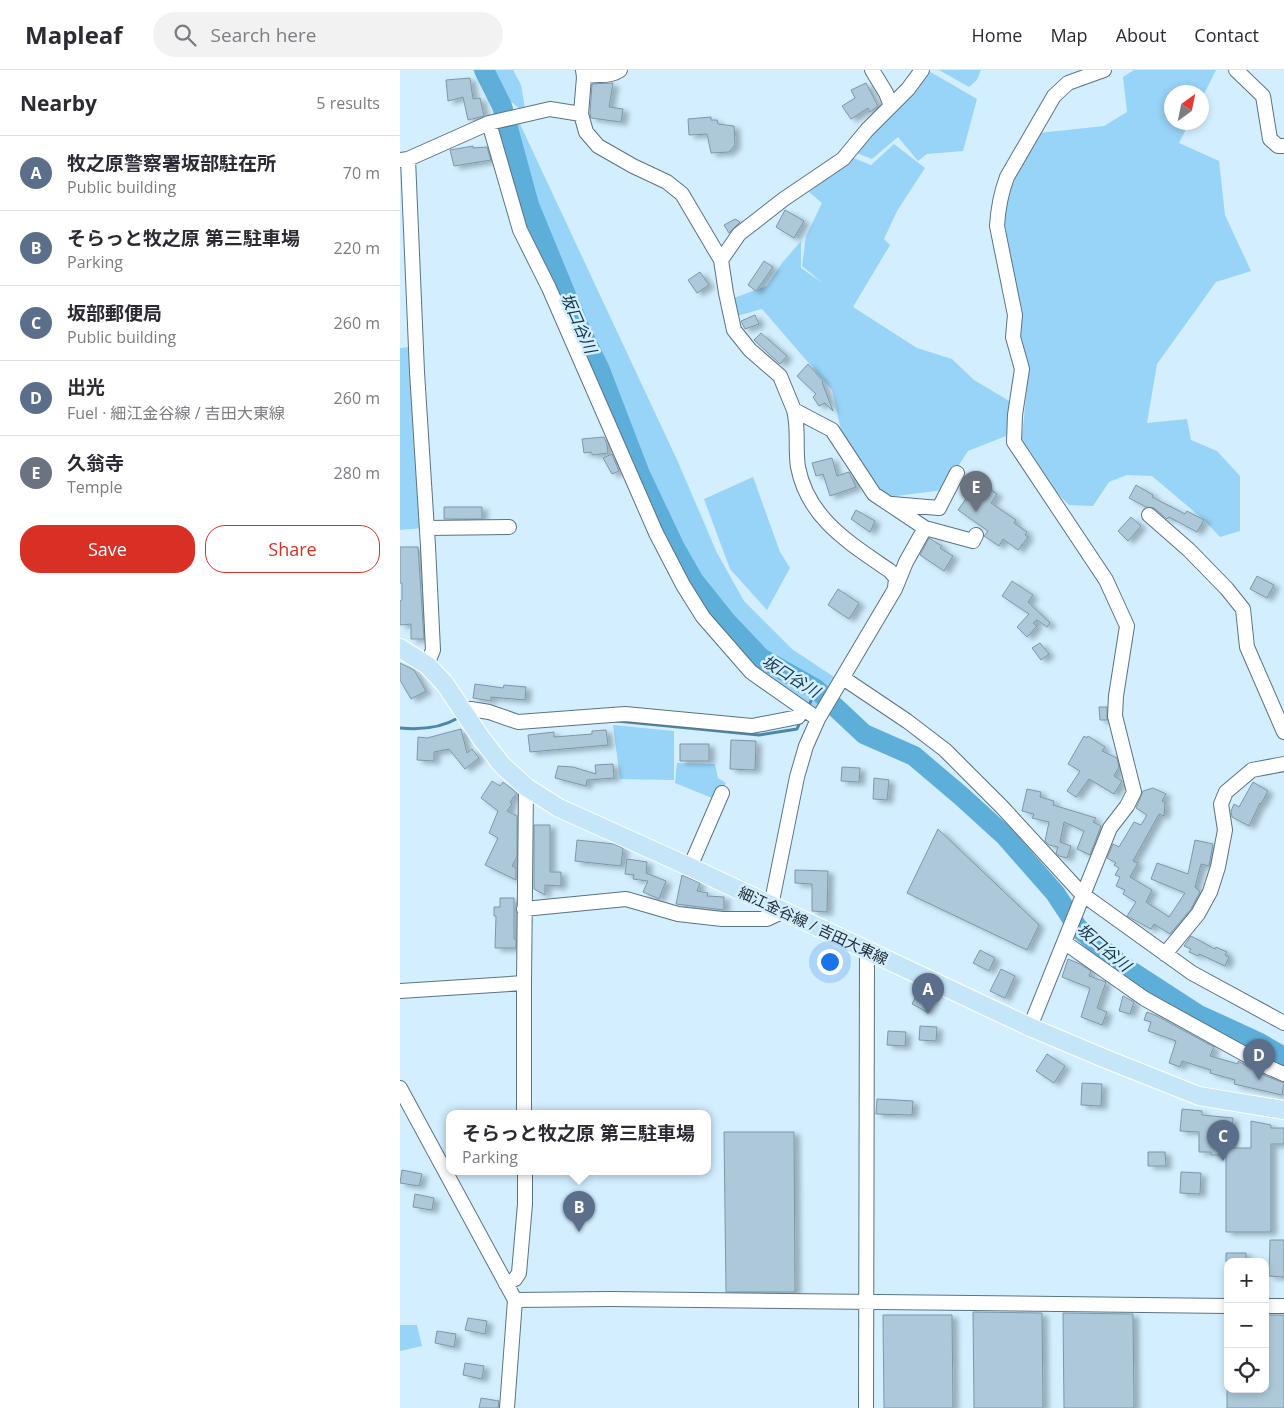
<!DOCTYPE html>
<meta charset="utf-8">
<style>
body{margin:0;font-family:"Open Sans","Noto Sans JP",sans-serif;background:#f2f2f3;color:#2b2b33}
.controls{position:absolute;right:15px;bottom:15px;display:grid;overflow:hidden;border-radius:10px;box-shadow:0 2px 8px #0003}
.controls button{width:45px;height:45px;display:grid;place-items:center;padding:0;border:0;border-bottom:1px solid #e1e1e2;background:#fff;color:#2b2b33;font:25px sans-serif}
.compass{position:absolute;left:764px;top:15px;width:45px;height:45px;border-radius:50%;background:#fff;box-shadow:0 2px 8px #0003;rotate:33deg}
.you{position:absolute;left:429px;top:891px;width:18px;height:18px;margin:-12px;border:4px solid #fff;border-radius:50%;background:#1a73e8;box-shadow:0 0 0 8px #1a73e833}
.badge{display:grid;place-items:center;width:32px;height:32px;border-radius:50%;background:#d93025;color:#fff;font-size:16px;font-weight:700}
.pin{position:absolute;translate:-50% -41px;filter:drop-shadow(0 1px 2px #0008)}
.pin::after{content:'';position:absolute;top:26px;width:18px;height:15px;background:inherit;clip-path:polygon(0 0,100% 0,50% 100%)}
.popup{position:absolute;left:46px;top:1040px;width:265px;height:65px;box-sizing:border-box;display:grid;place-content:center;border-radius:10px;background:#fff;filter:drop-shadow(0 1px 4px #0005);font-size:16px;white-space:nowrap;color:#7c7c81}
.popup b{font-size:19px;color:#2b2b33}
.popup::after{content:'';position:absolute;left:50%;top:100%;margin-left:-10px;border:10px solid transparent;border-top-color:#fff}
.list{margin:0;padding:0;list-style:none}
h2{display:flex;justify-content:space-between;align-items:center;height:65px;margin:0;padding:0 20px;font-size:21px}
h2 small{font-size:16px;font-weight:400;color:#7c7c81}
.list li{display:grid;grid-template-columns:32px 1fr auto;gap:15px;align-items:center;box-sizing:border-box;height:75px;padding:0 20px;border-top:1px solid #e1e1e2}
.list b{display:block;font-size:19px;white-space:nowrap}
.list p{margin:0;font-size:16px;white-space:nowrap;color:#7c7c81}
.list em{font-size:16px;font-style:normal;color:#7c7c81}
.actions{display:flex;gap:10px;padding:15px 20px}
.actions a{flex:1;padding:11px 0;border:1px solid #d93025;border-radius:20px;text-align:center;font-size:18px;color:#d93025}
.actions .main{background:#d93025;color:#fff}
.icon{flex:none;width:28px;height:28px;fill:none;stroke:currentColor;stroke-width:2;stroke-linecap:round;stroke-linejoin:round}
.map{position:relative;flex:none;width:884px;height:1338px;overflow:hidden}
header{display:flex;align-items:center;gap:30px;box-sizing:border-box;height:70px;padding:0 25px;background:#fff;border-bottom:1px solid #e1e1e2}
header strong{font-size:24px}
nav{display:flex;gap:28px;margin-inline-start:auto;font-size:18px}
.search{width:350px;height:45px;background:#f2f2f3;display:flex;align-items:center;gap:12px;box-sizing:border-box;padding:0 18px;border-radius:28px;color:#7c7c81;font-size:19px}
main{display:flex}
aside{flex:1;background:#fff}
.map>svg:first-child{display:block}
</style>
<header>
<strong>Mapleaf</strong>
<div class="search"><svg class="icon" aria-label="search" viewBox="0 0 24 24"><circle cx="10" cy="10" r="6"/><path d="M15 15l6 6"/></svg>Search here</div>
<nav><a>Home</a><a>Map</a><a>About</a><a>Contact</a></nav>
</header>
<main>
<aside>
<h2>Nearby<small>5 results</small></h2>
<ul class="list">
<li><span class="badge" style="background:#5c6f8a">A</span><div><b>牧之原警察署坂部駐在所</b><p>Public building</p></div><em>70 m</em></li>
<li><span class="badge" style="background:#5c6f8a">B</span><div><b>そらっと牧之原 第三駐車場</b><p>Parking</p></div><em>220 m</em></li>
<li><span class="badge" style="background:#5c6f8a">C</span><div><b>坂部郵便局</b><p>Public building</p></div><em>260 m</em></li>
<li><span class="badge" style="background:#5c6f8a">D</span><div><b>出光</b><p>Fuel · 細江金谷線 / 吉田大東線</p></div><em>260 m</em></li>
<li><span class="badge" style="background:#6b7280">E</span><div><b>久翁寺</b><p>Temple</p></div><em>280 m</em></li>
</ul>
<div class="actions"><a class="main">Save</a><a>Share</a></div>
</aside>
<div class="map">
<svg width="884" height="1338" viewBox="0 0 884 1338">
<defs>
<filter id="shadow"><feDropShadow dx="5.5" dy="3" stdDeviation="2.5" flood-color="#0004"/></filter>
</defs>
<rect width="100%" height="100%" fill="#d2eeff"/>
<path fill="#98d4f7" d="M73,0H113L121,15L126,44Z
M527,0L577,29L563,81L527,84L518,91L498,67L472,89L450,80Z
M539,0H581L577,10L569,17Z
M734,0H816L802,28V22H772V52L789,53L779,73L819,91L825,145L851,201L816,212L757,294L747,353L787,349L791,370L817,381L840,406V461L820,467L804,450L752,406L727,405L709,412L693,436L669,435L651,417L621,375L629,299L618,254L602,151L615,105L639,63L704,56L727,42L723,7Z
M120,54L278,392L317,483L344,531L392,579L434,607L414,645L310,561L267,484L117,143L108,113L103,58Z
M494,74L525,98L497,141L484,169L490,175L453,237L517,278L552,289L574,310L611,332L606,366L568,381L543,420L481,428L443,369L432,320L362,239L333,247L331,229L367,216L382,193L401,171V198L424,214L402,196L406,166L422,133L409,122L441,97L446,85L471,95Z
M9,277L23,458L0,460V278Z
M353,407L380,482L390,498L367,540L330,499L304,429Z
M213,655L274,661V710L220,709Z
M277,693L315,694L318,708L326,713L317,730L275,713Z
M0,1255H17L22,1276L0,1281Z"/>
<g fill="none" stroke-linecap="round" stroke-linejoin="round">
<path stroke="#4b87a7" stroke-width="3" d="M410,633L416,619
M217,651L359,665L397,659L401,650
M0,658C20,660 41,658 58,648"/>
<path stroke="#5daed9" stroke-width="20" d="M84,0L102,36L129,135L180,259L200,300L240,404L275,478L294,511L326,551L361,588L416,619L464,664L514,686L560,725L604,765L655,823L678,858L720,894L797,944L858,972L884,987"/>
</g>
<path fill="#adc9d9" stroke="#7d97a7" filter="url(#shadow)" d="M70,8L73,29L80,28L84,46L68,50L63,27L48,31L46,10Z
M213,13L209,37L223,39L221,52L191,48L190,43L192,14Z
M466,13L478,36L470,42L468,38L451,49L442,36L455,28L451,20Z
M311,47V50H317L318,54L334,56L335,75L329,82L311,83L307,64L289,65L288,49Z
M73,76V78L87,77L91,90L54,96L50,80Z
M385,140L404,151L394,168L376,157Z
M335,149L340,152L329,163L324,155Z
M364,191L373,197L356,221L348,215Z
M300,202L309,215L297,223L288,210Z
M355,245L359,254L345,259L341,251Z
M361,263L387,286L380,294L354,270Z
M408,294L423,311L422,312L433,341L425,333L419,336L413,327L416,324L397,306Z
M204,367L207,374L208,383L193,385L191,382L184,383L182,369Z
M212,384L219,401L212,404L203,388Z
M432,388L437,406L449,402L456,417L430,426L423,404L416,406L412,393Z
M581,413L597,424L591,433L616,450L614,453L627,462L625,465L628,467L618,480L603,469L599,476L584,466L588,461L558,440L570,423L573,426Z
M736,415L753,425L752,427L785,444L787,441L804,450L797,462L769,447L767,449L754,438L746,437L729,428Z
M44,437H82V449H44Z
M456,440L475,451L470,462L451,449Z
M731,447L741,456L728,471L718,461Z
M529,468L542,476L540,478L553,486L544,501L520,485Z
M0,477H18L24,569H11V554L0,555V531L2,530V513H0Z
M857,506L874,515L867,528L850,519Z
M612,511L633,525L628,532L650,553L647,557L637,550L633,553L637,556L627,567L617,557L629,544L602,526Z
M438,519L459,533L449,549L428,535Z
M640,573L649,584L641,590L632,578Z
M0,593L14,600L26,621L11,629L0,610Z
M75,614L103,618L104,615L126,617L125,630L91,627V631L73,628Z
M699,637H707V650H700Z
M61,659L67,683L72,679L79,688L65,699L49,679L34,682V691L17,690L18,667L27,668Z
M206,660L208,675L130,682L128,665L154,662V667L192,664V661Z
M684,666L687,668L688,666L705,677L702,681L717,688L719,697L714,706L722,711L714,724L689,709L676,727L667,721L680,701L668,694Z
M331,670L356,671L355,700L330,699Z
M280,674H309V691H280Z
M213,694L214,708L187,710L186,716L155,708L158,696L173,697L196,704L195,695Z
M442,697L460,698L459,712L441,711Z
M474,708L489,710L487,730L473,729Z
M92,711L100,716L103,712L117,723L110,732L112,734L107,741L117,746V786L112,796L116,798V810L85,795L98,768L89,763L98,741L81,728Z
M853,712L868,721L861,734L860,733L849,756L832,747L831,741L834,734L839,737Z
M753,718L766,724L762,731L765,733L764,746L759,744L733,791L738,793L730,807L752,820L746,832L769,847L785,823L751,809L757,793L788,804L795,770L813,774L809,796L801,794L795,817L800,822L791,839L770,864L754,854L751,859L727,846L736,832L723,824L725,820L716,816L720,807L715,805L719,798L714,795L716,793L707,788L713,774L719,777L734,752L741,755L747,745L736,738L743,721Z
M627,719L641,722L640,727L654,731L653,735L696,748L693,752L701,756L690,785L677,779L684,761L664,752L660,772L671,776L667,788L659,786L656,783L658,777L649,775L645,771L649,752L632,748L634,744L622,741Z
M134,755H150V802H161V816L145,815V825L134,819Z
M538,759L639,855L627,880L507,823Z
M177,770L214,774L223,778L221,796L175,791Z
M227,789L247,792L246,803L266,811L259,829L243,822L248,811L233,809L234,805L225,804Z
M395,800L428,801L427,842L412,841V814L395,813Z
M282,805L300,813L297,821L308,823L307,826L324,827V840L276,834Z
M100,828H114V869H116V878H95L96,846H94V837H100Z
M791,866L815,879L816,877L827,882L825,885L829,887L825,896L799,884L798,886L789,882L791,879L784,876Z
M580,880L595,888L589,901L573,893Z
M668,889L680,894L691,901L689,906L706,912L697,938L707,942L702,955L681,947L690,918L662,907Z
M601,899L615,906L605,928L590,921Z
M518,922L534,930L527,942L512,934Z
M723,926L734,932L730,944L719,941Z
M747,942L757,946L814,977L810,986L838,994V991L866,1006L884,1013L882,1025L834,1014L835,1010L810,1003L811,1000L782,991L780,997L769,993L776,971L748,961L751,952L744,950Z
M520,956L537,957L536,971L519,970Z
M488,961L506,962L505,976L487,975Z
M647,984L665,996L654,1013L636,1001Z
M682,1013L702,1014L701,1036L681,1035Z
M477,1029L513,1031L512,1045L476,1044Z
M782,1039L802,1041V1045L833,1048L831,1078H851V1051L871,1055V1058H884V1074H871V1162H826V1085H811V1082H799V1062L780,1061Z
M324,1062H394L395,1222H326Z
M748,1082H765L766,1096H748Z
M2,1100L22,1104L19,1116L0,1113Z
M781,1102L801,1103L800,1124L780,1123Z
M15,1124L34,1128L32,1140L13,1137Z
M870,1170H884V1207L869,1206Z
M826,1183H846V1192H826Z
M573,1242L642,1243L643,1338H574Z
M663,1243L733,1244L734,1338H664Z
M483,1245H552L553,1338H484Z
M865,1245H884V1338H827V1319H865Z
M68,1248L87,1251L85,1264L65,1260Z
M37,1261L56,1264L54,1277L35,1273Z
M65,1293L84,1296L82,1309L63,1305Z
M81,1328L99,1331L98,1338H79Z"/>
<g fill="none" stroke-linecap="round" stroke-linejoin="round">
<defs>
<path id="minor" d="M183,0L184,7L181,44L186,62L198,76L233,96L267,112L282,124L321,190L326,223L334,260L350,280L380,306L394,340L432,360L474,424L525,458L506,492L495,519L418,649L406,676L397,707L371,836
M472,0L486,23L491,36
M836,0L863,26L870,69L878,76H884
M184,7C197,3 209,8 220,0
M89,53L120,160L149,218L256,463L283,515L303,547L351,602L418,649
M8,89L17,302L28,476L33,580L27,595
M0,90L8,89L89,53L150,39L181,44
M321,190L339,164L384,129L443,89L467,60L508,19L522,0
M394,340C399,359 395,378 398,397C408,449 450,473 490,501L496,508L495,518
M492,434L539,438L557,403
M749,445L789,480L827,519L843,539L847,577L884,662
M27,458L109,457
M525,458L573,471L576,465
M443,608L507,651L545,680L602,737L682,824L792,903L884,953
M62,640L71,639L89,642L118,652L225,644L352,656L398,647L403,639
M290,797L322,723
M124,839L226,829L278,844L322,849H367L382,842
M664,872L745,929L870,998L884,1004
M765,884L798,844L810,822L818,797L825,760L821,734L826,722L852,700L884,694
M0,921L124,913
M630,957L710,758L727,736L734,722L715,646L716,626L727,556L706,510L614,372L615,345L622,299L613,267L615,245L597,156C598,139 601,123 607,107L654,26L668,13L704,0
M0,1018L115,1230L107,1338
M124,1043V913L126,717
M106,1214L115,1209L119,1203L125,1134V1101
M115,1230L211,1229L828,1236
M865,1236H884
M466,1338L467,881"/>
<path id="major" d="M0,578L27,595L45,614L81,668L102,695L126,717L159,738L290,797L630,957L706,989L799,1026L884,1040"/>
</defs>
<use href="#minor" stroke="#5a7382" stroke-width="16"/>
<use href="#major" stroke="#fff" stroke-width="20"/>
<use href="#minor" stroke="#fff" stroke-width="14"/>
<use href="#major" stroke="#c5e6f9" stroke-width="18"/>
</g>
<g text-anchor="middle" stroke-width="5" stroke-linejoin="round" paint-order="stroke">
<g font-size="15" fill="#222c33" stroke="#d2eeff">
<text transform="translate(413 856) rotate(25)" y="5">細江金谷線 / 吉田大東線</text>
</g>
<g font-size="16" font-style="italic" fill="#0f3346" stroke="#d2eeff">
<text transform="translate(179 253) rotate(66)" y="6">坂口谷川</text>
<text transform="translate(391 606) rotate(32)" y="6">坂口谷川</text>
<text transform="translate(704 877) rotate(40)" y="6">坂口谷川</text>
</g>
</g>
</svg>
<div class="controls">
<button>+</button>
<button>−</button>
<button><svg class="icon" aria-label="locate" viewBox="0 0 24 24"><circle cx="12" cy="12" r="6"/><path d="M12 2v4M12 18v4M2 12h4M18 12h4"/></svg></button>
</div>
<svg class="compass" viewBox="-18 -18 36 36"><path d="M0-13l5 13h-10z" fill="#e53935"/><path d="M0 13l5-13h-10z" fill="#7c7c81"/></svg>
<div class="you"></div>
<div class="pin badge" style="left:528px;top:944px;background:#5c6f8a">A</div>
<div class="pin badge" style="left:179px;top:1162px;background:#5c6f8a">B</div>
<div class="popup"><b>そらっと牧之原 第三駐車場</b>Parking</div>
<div class="pin badge" style="left:823px;top:1091px;background:#5c6f8a">C</div>
<div class="pin badge" style="left:859px;top:1010px;background:#5c6f8a">D</div>
<div class="pin badge" style="left:576px;top:442px;background:#6b7280">E</div>
</div>
</main>
